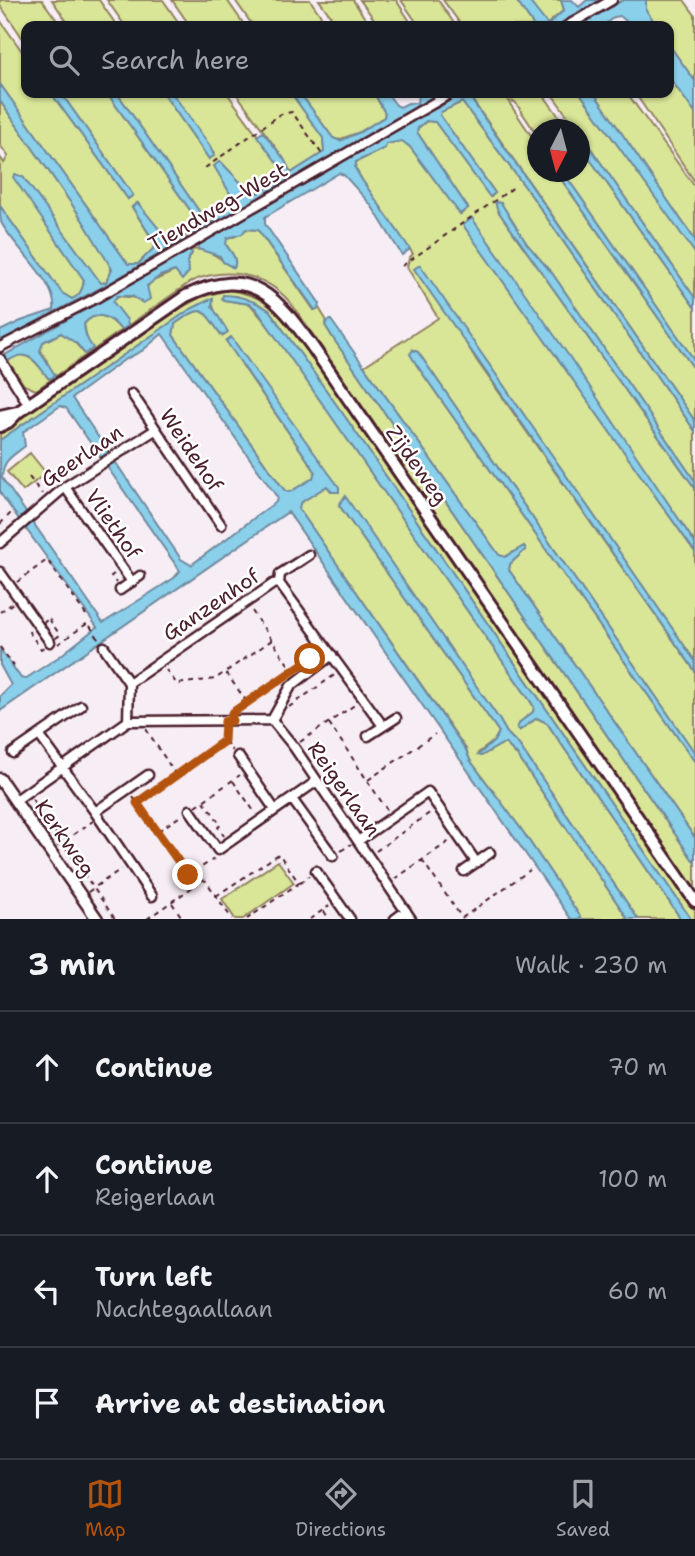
<!DOCTYPE html>
<meta charset="utf-8">
<style>
body{margin:0;font-family:"Shantell Sans",sans-serif;background:#242831;color:#f1f3f6}
.compass{position:absolute;left:527px;top:119px;width:63px;height:63px;border-radius:50%;background:#171b24;box-shadow:0 2px 5px #0004;rotate:186deg}
.stop{position:absolute;width:21px;height:21px;margin:-16px;border:5px solid #b45309;border-radius:50%;background:#fff}
.stop.end{background:#b45309;border-color:#fff;box-shadow:0 2px 7px #0008}
.list{margin:0;padding:0;list-style:none}
h2{display:flex;justify-content:space-between;align-items:center;height:91px;margin:0;padding:0 28px;font-size:30px}
h2 small{font-size:23px;font-weight:400;color:#9ea1a6}
.list li{display:grid;grid-template-columns:46px 1fr auto;gap:21px;align-items:center;box-sizing:border-box;height:112px;padding:0 28px;border-top:2px solid #363941}
.list b{display:block;font-size:26px;white-space:nowrap}
.list p{margin:0;font-size:23px;white-space:nowrap;color:#9ea1a6}
.list em{font-size:23px;font-style:normal;color:#9ea1a6}
.icon{flex:none;width:38px;height:38px;fill:none;stroke:currentColor;stroke-width:2;stroke-linecap:round;stroke-linejoin:round}
.map{position:relative;flex:none;width:695px;height:919px;overflow:hidden}
.search{position:absolute;background:#171b24;box-shadow:0 2px 5px #0004;left:21px;right:21px;top:21px;height:77px;display:flex;align-items:center;gap:18px;box-sizing:border-box;padding:0 24px;border-radius:14px;color:#9ea1a6;font-size:26px}
.sheet{height:539px;background:#171b24}
nav{display:flex;justify-content:space-around;align-items:center;box-sizing:border-box;height:98px;border-top:2px solid #363941;background:#171b24;font-size:19px;color:#9ea1a6}
nav a{display:grid;justify-items:center;gap:4px}
nav .on{color:#b45309}
.map>svg:first-child{display:block}
</style>
<div class="map">
<svg width="695" height="919" viewBox="0 0 695 919">
<rect width="100%" height="100%" fill="#f7eef5"/>
<filter id="ink" filterUnits="userSpaceOnUse"><feTurbulence type="fractalNoise" baseFrequency=".0143" numOctaves="2"/><feDisplacementMap in="SourceGraphic" scale="14" xChannelSelector="R" yChannelSelector="G"/><feConvolveMatrix kernelMatrix="1 2 1 2 8 2 1 2 1" color-interpolation-filters="sRGB"/></filter>
<g filter="url(#ink)">
<path fill="#d9e597" stroke="#928261" stroke-width="2" d="M0,0H42L61,26H26V43L0,5Z
M52,0H99L117,26H70Z
M107,0H163L181,26H125Z
M172,0H227L245,26H190Z
M235,0H310L328,26H253Z
M319,0H353L370,26H338Z
M360,0H396L413,26H379Z
M401,0H438L456,26H419Z
M443,0H516L534,26H462Z
M528,0H561L564,10L546,25Z
M646,0H684L695,15V81L669,45V26H657L646,10Z
M0,20L26,57V93H51L128,199L133,195L61,93H107L195,217L188,234L167,239L137,203L132,207L154,242L155,247L138,264H128L0,84Z
M669,77L695,113V182L635,93H669Z
M117,93H163L209,159L214,153L172,93H227L284,172L283,179C250,207 243,184 220,161L232,197L231,203L214,214V221L208,224Z
M236,93H291L323,138L324,152L291,173L284,159Z
M300,93H374L385,113L384,117L360,132L338,140L333,138Z
M475,93H542L568,129L538,130L537,135L515,102L508,101L537,144L538,172H556L695,370V421L473,101Z
M551,93H580L687,241L695,253V298L580,133V130L577,129Z
M594,93H627L695,187V240Z
M432,97V100L104,290L0,344V341L110,283Z
M0,101L80,216L112,266L106,283L101,284L23,177L84,280C83,289 80,296 72,299L62,293L0,206V157L4,163L8,156L0,145Z
M462,102L531,195L695,431V481L552,273L498,211L695,488V543L472,219L464,225L695,552V661L420,266L477,361L695,671V753L418,352L413,350L416,364L695,762V838L509,570L510,564L526,549L524,546L505,557L499,555L364,366L438,318L407,267L409,258L413,254L362,180L355,168L356,162L385,148L386,144L402,140L410,147L461,214L468,208L417,132L418,128L427,121L435,122L491,197L495,193L440,115V112Z
M580,145L695,308V361L563,172H580Z
M246,229L258,230L314,310L319,308L327,321L325,325L333,338L695,863V890L307,326C301,317 295,308 288,300C263,272 224,267 192,281L36,390L24,385L8,361L18,354C33,356 39,366 48,378L47,361L40,350L43,342L61,333L72,339L84,353L87,340L84,324C97,309 111,317 121,330L123,316L113,302L117,296L138,298L151,282L175,271L182,279L189,272L187,262L192,253L190,250C211,247 218,259 234,268C239,257 228,251 225,241L229,236L234,237Z
M228,290C254,294 270,302 288,322L695,910V919H691L348,421L269,310L237,296L224,300L250,304L270,328L529,699L534,707L533,712L520,722V730L537,718L547,723L681,919H638L519,745L507,733L499,719L345,497L339,505L499,732L494,741L478,753L481,756L502,744H506L517,755L628,919H582L521,829L470,760L466,749L298,508L300,503L327,486L332,492L242,365L315,471L313,478L290,492L285,491L173,335L175,324C205,303 202,308 222,336L211,299L189,310L0,440V429L15,422L184,306L201,297Z
M30,453L46,473L23,491L7,472Z
M278,861L294,883L243,919H235L222,899Z"/>
<path fill="#8ad0eb" stroke="#70899e" stroke-width="2" fill-rule="evenodd" d="M516,0H528L548,25L564,10L561,0H572L579,7L587,0H603L590,8L581,10L561,26H534Z
M623,0H646V10L657,26H632L620,16L614,17L603,26H576Z
M669,45L695,81V113L669,77Z
M0,84L128,264H138L155,247L154,241L132,207L138,203L167,239L185,235L186,238L110,283L0,341V331L21,321L54,310C58,282 13,247 1,222C0,217 0,211 0,206L62,293L72,299C80,296 83,289 84,280L13,177L15,174L23,177L101,283L106,282L112,269L80,216L0,101Z
M51,93H61L133,195L128,199Z
M107,93H117L208,224L214,221V214L231,203L232,197L214,166L220,161L250,192L258,193L283,179L284,172L257,136L263,132L284,159L291,173L324,152L323,138L291,93H300L333,138L340,141L360,132L384,117L385,113L374,93H387L396,105L400,107L408,103H417L418,96L415,93H440L195,236L190,231L195,217Z
M163,93H172L210,146L214,156L209,159Z
M461,93H475L473,102L695,421V431L531,195L462,102L441,112L440,115L495,193L490,197L435,122L426,121L418,128L417,132L468,208L460,214L410,147L402,141L386,144L385,148L356,162L355,168L362,180L410,249L402,255L371,205L344,175L339,173L265,217V224L320,304L319,308L315,310L258,230L246,229L242,234L227,238L226,245C231,252 238,259 234,268L223,262L220,256L198,249L199,244L427,111C445,108 446,100 461,93Z
M580,93H594L695,240V253Z
M580,133L695,298V308L580,145Z
M556,172H563L695,361V370Z
M495,202L501,203L527,244L552,273L695,481V488L498,211Z
M472,218L571,359L695,543V552L463,225Z
M190,250L192,253L187,262L189,272L182,280L175,271L160,276L147,286L150,299L143,303L132,296H117L113,302L127,320L128,326L121,330C111,317 97,309 84,324C85,335 87,340 93,348L85,354L77,344L61,333L43,342L40,351L55,375L52,378H48C36,362 29,347 8,361L5,355Z
M420,265L695,661V671L414,269Z
M223,295C240,295 255,301 269,310L348,421L691,919H681L547,723L537,718L520,730L517,728L520,722L533,712L534,707L529,699L256,309L250,304L224,300L222,298Z
M213,298L212,306L228,332L222,336C202,308 205,303 175,324L173,335L285,491L290,492L313,478L315,471L226,341L231,337L328,472L339,487V492H332L327,486L300,503L299,509L466,750L470,760L521,829L582,919H571L288,512L0,711V696L11,685L0,665V649L21,678L25,679L60,656L97,627L0,493V440L189,310ZM162,334L277,497L276,502L269,507L191,565L181,559L72,398L124,360L142,351ZM60,406L66,408L180,571L174,578L103,623L2,478C3,459 12,457 25,446L23,432Z
M331,320L499,555L505,557L524,546L526,549L510,564L509,570L695,838V863L333,338L325,325L327,321Z
M413,350L418,352L695,753V762L416,364L410,354Z
M345,496L499,719L507,733L519,745L638,919H628L517,755L506,744H502L481,756L478,755L494,741L499,732L339,505Z"/>
<g fill="none" stroke-linecap="round" stroke-linejoin="round">
<defs>
<path id="minor" d="M567,26L612,0
M0,347L96,298L451,93
M0,359L29,405
M132,394L221,525
M65,487L132,582
M0,543L65,487L155,430
M0,572L50,642
M279,583L383,726
M120,590L140,576
M104,647L129,683
M272,720L291,686L332,655
M128,721L129,683L273,584L279,583L280,574L309,555
M39,735L95,812L152,896
M368,736L396,718
M13,753L81,706
M238,756L275,810
M292,799L333,856
M16,800L128,721L272,720L294,747L411,919
M190,810L218,850L317,781
M95,812L148,775
M358,841L428,792L476,862
M316,871L350,919
M464,871L490,853
M395,919L406,911"/>
<path id="tertiary" d="M0,779L97,919"/>
<path id="secondary" d="M0,416L18,412
M0,426L8,422L18,412L186,296C253,264 277,298 314,349L695,901"/>
</defs>
<use href="#minor" stroke="#4a1f2b" stroke-width="13"/>
<use href="#tertiary" stroke="#4a1f2b" stroke-width="15"/>
<use href="#secondary" stroke="#4a1f2b" stroke-width="16"/>
<path stroke="#4a1f2b" stroke-width="2" stroke-dasharray="5 5" stroke-linecap="butt" d="M205,168L281,114L292,112L324,157
M402,266L514,187
M29,477L42,494
M0,524L13,511
M114,574L111,576L116,583
M17,582L47,560L86,615
M252,611L292,670
M0,612L13,603
M49,619L60,635L41,649L29,632Z
M58,644L88,623L100,641
M0,647L14,666
M166,670L177,684L215,679L272,640
M226,673L247,702
M289,707L336,674
M236,711L320,652
M329,723L387,810
M146,729L176,775
M225,741L232,751
M300,742L356,704
M368,780L435,734
M233,781L256,814
M133,797L188,875L206,881L232,919
M32,799L115,919
M204,801L221,825L218,827L224,836
M138,802L224,741V730
M196,806L240,775
M158,831L182,815
M57,846L93,821
M341,851L351,844
M376,851L431,812
M422,860L462,918
M395,879L451,840
M300,883L309,876
M88,892L121,869
M216,896L279,854L299,883L247,919
M172,903L183,919
M324,911L329,919
M462,918L530,870
M147,919L197,884L200,868L214,859
M310,919L329,906"/>
<use href="#minor" stroke="#fff" stroke-width="8"/>
<use href="#tertiary" stroke="#fff" stroke-width="10"/>
<use href="#secondary" stroke="#fff" stroke-width="10"/>
</g>
</g>
<g fill="none" stroke-linecap="round" stroke-linejoin="round" filter="url(#ink)">
<path stroke="#b45309" stroke-width="9" d="M188,875L137,803L224,741L225,721H232V713L310,659"/>
</g>
<g text-anchor="middle" stroke-width="5" stroke-linejoin="round" paint-order="stroke">
<g font-size="21" fill="#4a1f2b" stroke="#fff">
<text transform="translate(218 207) rotate(-30)" y="7">Tiendweg-West</text>
<text transform="translate(191 450) rotate(56)" y="7">Weidehof</text>
<text transform="translate(82 456) rotate(-34)" y="7">Geerlaan</text>
<text transform="translate(417 465) rotate(55)" y="7">Zijdeweg</text>
<text transform="translate(113 524) rotate(55)" y="7">Vliethof</text>
<text transform="translate(211 605) rotate(-34)" y="7">Ganzenhof</text>
<text transform="translate(344 789) rotate(55)" y="7">Reigerlaan</text>
<text transform="translate(65 838) rotate(55)" y="7">Kerkweg</text>
</g>
</g>
</svg>
<svg class="compass" viewBox="-18 -18 36 36"><path d="M0-13l5 13h-10z" fill="#e53935"/><path d="M0 13l5-13h-10z" fill="#9ea1a6"/></svg>
<div class="stop" style="left:310px;top:659px"></div>
<div class="stop end" style="left:188px;top:875px"></div>
<div class="search"><svg class="icon" aria-label="search" viewBox="0 0 24 24"><circle cx="10" cy="10" r="6"/><path d="M15 15l6 6"/></svg>Search here</div>
</div>
<section class="sheet">
<h2>3 min<small>Walk · 230 m</small></h2>
<ul class="list">
<li><svg class="icon" aria-label="ahead" viewBox="0 0 24 24"><path d="M12 20V5M6 11l6-6 6 6"/></svg><div><b>Continue</b></div><em>70 m</em></li>
<li><svg class="icon" aria-label="ahead" viewBox="0 0 24 24"><path d="M12 20V5M6 11l6-6 6 6"/></svg><div><b>Continue</b><p>Reigerlaan</p></div><em>100 m</em></li>
<li><svg class="icon" aria-label="left" viewBox="0 0 24 24"><path d="M17 20v-9H6M10 6l-5 5 5 5"/></svg><div><b>Turn left</b><p>Nachtegaallaan</p></div><em>60 m</em></li>
<li><svg class="icon" aria-label="arrive" viewBox="0 0 24 24"><path d="M6 21V4h12l-3 4 3 4H6"/></svg><div><b>Arrive at destination</b></div></li>
</ul>
</section>
<nav>
<a class="on"><svg class="icon" aria-label="map" viewBox="0 0 24 24"><path d="M3 6l6-2 6 2 6-2v14l-6 2-6-2-6 2zM9 4v14M15 6v14"/></svg>Map</a>
<a><svg class="icon" aria-label="directions" viewBox="0 0 24 24"><path d="M12 3l9 9-9 9-9-9zM9 14v-3h6M13 9l2 2-2 2"/></svg>Directions</a>
<a><svg class="icon" aria-label="saved" viewBox="0 0 24 24"><path d="M7 4h10v16l-5-4-5 4z"/></svg>Saved</a>
</nav>
